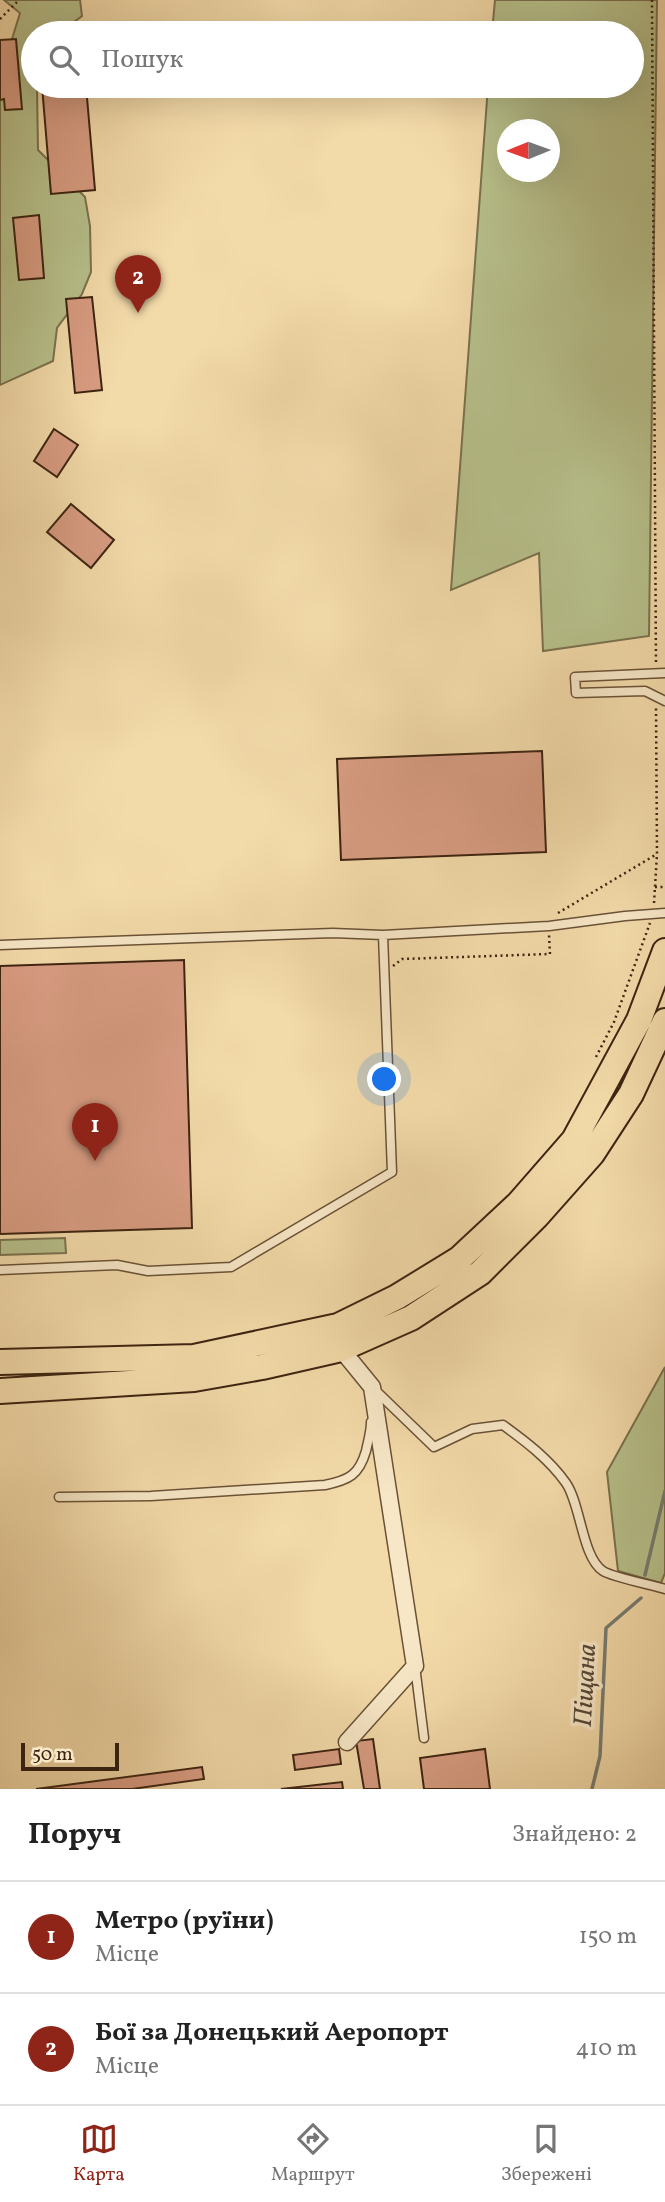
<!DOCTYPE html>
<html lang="uk">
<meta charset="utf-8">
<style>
body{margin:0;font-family:Vollkorn,serif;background:#f2f2f2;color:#222}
.compass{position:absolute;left:497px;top:119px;width:63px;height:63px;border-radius:50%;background:#fff;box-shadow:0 7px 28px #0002;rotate:269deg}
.scale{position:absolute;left:21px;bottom:18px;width:98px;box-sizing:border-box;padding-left:7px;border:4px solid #3d2411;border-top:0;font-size:19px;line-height:24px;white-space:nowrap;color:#3d2411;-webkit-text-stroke:5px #f7e7c7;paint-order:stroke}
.you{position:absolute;left:385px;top:1080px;width:24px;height:24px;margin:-18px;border:5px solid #fff;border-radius:50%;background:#1a73e8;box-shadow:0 0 0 10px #1a73e833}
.badge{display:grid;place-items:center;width:46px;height:46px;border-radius:50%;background:#8f2418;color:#fff;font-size:23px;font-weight:700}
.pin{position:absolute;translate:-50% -58px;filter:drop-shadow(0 2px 4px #0008)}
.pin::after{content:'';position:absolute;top:37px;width:24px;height:21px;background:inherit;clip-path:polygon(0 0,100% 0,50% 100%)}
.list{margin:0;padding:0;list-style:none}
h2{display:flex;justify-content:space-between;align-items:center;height:91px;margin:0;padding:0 28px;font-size:30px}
h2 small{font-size:23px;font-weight:400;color:#767676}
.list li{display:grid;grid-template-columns:46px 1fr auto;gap:21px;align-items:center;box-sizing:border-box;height:112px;padding:0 28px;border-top:2px solid #e0e0e0}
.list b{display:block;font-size:26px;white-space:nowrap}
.list p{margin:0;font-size:23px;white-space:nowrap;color:#767676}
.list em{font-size:23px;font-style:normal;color:#767676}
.icon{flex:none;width:38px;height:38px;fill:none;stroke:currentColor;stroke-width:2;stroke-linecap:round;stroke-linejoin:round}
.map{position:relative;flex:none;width:665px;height:1789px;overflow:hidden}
.search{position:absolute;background:#fff;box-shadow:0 7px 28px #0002;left:21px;right:21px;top:21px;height:77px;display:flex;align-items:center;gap:18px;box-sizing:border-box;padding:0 24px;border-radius:38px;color:#767676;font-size:26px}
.sheet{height:315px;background:#fff}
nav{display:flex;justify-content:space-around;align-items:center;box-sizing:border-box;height:98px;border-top:2px solid #e0e0e0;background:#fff;font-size:19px;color:#767676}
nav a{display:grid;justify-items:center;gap:4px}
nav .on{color:#8f2418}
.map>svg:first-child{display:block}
</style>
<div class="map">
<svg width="665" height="1789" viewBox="0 0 665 1789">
<rect width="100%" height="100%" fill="#f3daa9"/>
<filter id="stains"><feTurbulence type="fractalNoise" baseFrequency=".00286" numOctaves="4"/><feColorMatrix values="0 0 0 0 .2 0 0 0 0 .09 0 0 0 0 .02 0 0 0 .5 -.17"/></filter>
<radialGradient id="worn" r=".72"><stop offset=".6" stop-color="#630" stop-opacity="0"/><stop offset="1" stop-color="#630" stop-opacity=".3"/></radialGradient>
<path fill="#b7c08b" stroke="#7a724e" stroke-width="2" fill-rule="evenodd" d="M4,0H80L82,16L59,33H33V86H37L38,150L85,197L90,226L91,272L82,294L57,328L53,361L0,385V51L12,39L20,13Z
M495,0H657L649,636L543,651L539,553L451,590L488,86H632V33H492ZM508,130H550V172H508Z
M65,1238L66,1253L0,1255V1240Z
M665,1367V1573L661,1583L618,1571L607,1472Z"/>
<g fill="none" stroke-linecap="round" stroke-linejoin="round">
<path stroke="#777d72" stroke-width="3.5" d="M645,1575L665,1491
M592,1789L600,1756L606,1628L641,1598"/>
</g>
<path fill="#d89c82" stroke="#3d2411" stroke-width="2" d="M16,39L22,109L5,110L4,99L0,100V40Z
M42,86H86L95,190L51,194Z
M39,215L44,278L19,280L13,218Z
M92,297L102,390L75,393L66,299Z
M54,429L78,445L57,477L34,461Z
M71,504L114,540L91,568L47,532Z
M542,751L546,852L341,860L337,759Z
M184,960L192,1228L0,1234V966Z
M373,1739L380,1789H364L356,1741Z
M339,1749L341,1764L295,1770L293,1755Z
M485,1749L490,1789H424L420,1758Z
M202,1767L204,1779L132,1789H36Z
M342,1782L343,1789H281Z"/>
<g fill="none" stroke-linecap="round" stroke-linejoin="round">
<defs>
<path id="lane" d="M665,673L575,677L576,693L645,691L665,701
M0,945L333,933L383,935
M0,1270L117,1265L148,1271L231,1267L392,1172L383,935L549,926L625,916L665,913
M374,1389L434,1447L472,1429L503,1425C525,1441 549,1459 566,1483C581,1505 582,1557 603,1571C612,1577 652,1585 665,1589
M59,1497L151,1496L325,1485C349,1480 359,1475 366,1451C368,1441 371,1432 371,1422
M415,1666L424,1738"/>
<path id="street" d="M341,1349L372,1387L415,1666L347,1742"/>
<path id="primary" d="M0,1362L194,1357L338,1326L397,1297L459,1259L519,1203L574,1140L639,1020L665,951
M0,1391L194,1379L262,1367L341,1349L411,1318L480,1273L537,1216L592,1154L631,1094L665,1021"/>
</defs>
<use href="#lane" stroke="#6a5237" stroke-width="11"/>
<use href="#street" stroke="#6a5237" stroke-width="19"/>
<use href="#primary" stroke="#3d2411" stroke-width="28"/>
<path stroke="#3d2411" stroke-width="2.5" stroke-dasharray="2 3.5" stroke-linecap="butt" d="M652,0L656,665
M0,19L19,0
M655,887H665
M654,903L657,854L656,707
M558,913L657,854
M393,966L402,959L550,954L549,935
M596,1057L614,1022L650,923"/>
<use href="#lane" stroke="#f7e7c7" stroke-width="8"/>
<use href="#street" stroke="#f7e7c7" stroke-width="16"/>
<use href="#primary" stroke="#f3daa9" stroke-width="24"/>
</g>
<g text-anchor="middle" stroke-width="7" stroke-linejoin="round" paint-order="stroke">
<g font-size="26" font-style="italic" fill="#554939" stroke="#f7e7c7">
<text transform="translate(584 1685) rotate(-87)" y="9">Піщана</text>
</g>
</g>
<rect width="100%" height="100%" filter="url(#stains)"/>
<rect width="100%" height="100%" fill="url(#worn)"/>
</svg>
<svg class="compass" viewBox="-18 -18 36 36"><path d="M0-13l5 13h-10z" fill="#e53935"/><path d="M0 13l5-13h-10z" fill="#767676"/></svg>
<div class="scale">50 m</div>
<div class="you"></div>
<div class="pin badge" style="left:95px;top:1161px">1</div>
<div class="pin badge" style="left:138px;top:313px">2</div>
<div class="search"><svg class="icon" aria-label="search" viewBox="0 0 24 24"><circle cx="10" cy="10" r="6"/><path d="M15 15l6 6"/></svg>Пошук</div>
</div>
<section class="sheet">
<h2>Поруч<small>Знайдено: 2</small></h2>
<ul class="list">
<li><span class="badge">1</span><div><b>Метро (руїни)</b><p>Місце</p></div><em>150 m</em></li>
<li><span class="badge">2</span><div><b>Бої за Донецький Аеропорт</b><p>Місце</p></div><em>410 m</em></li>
</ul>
</section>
<nav>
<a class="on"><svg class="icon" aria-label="map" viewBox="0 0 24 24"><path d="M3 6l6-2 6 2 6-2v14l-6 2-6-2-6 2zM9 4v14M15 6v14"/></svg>Карта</a>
<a><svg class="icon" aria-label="directions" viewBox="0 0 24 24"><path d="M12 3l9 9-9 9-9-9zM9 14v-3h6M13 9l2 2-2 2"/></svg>Маршрут</a>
<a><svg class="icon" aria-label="saved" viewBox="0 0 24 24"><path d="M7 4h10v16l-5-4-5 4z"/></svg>Збережені</a>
</nav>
